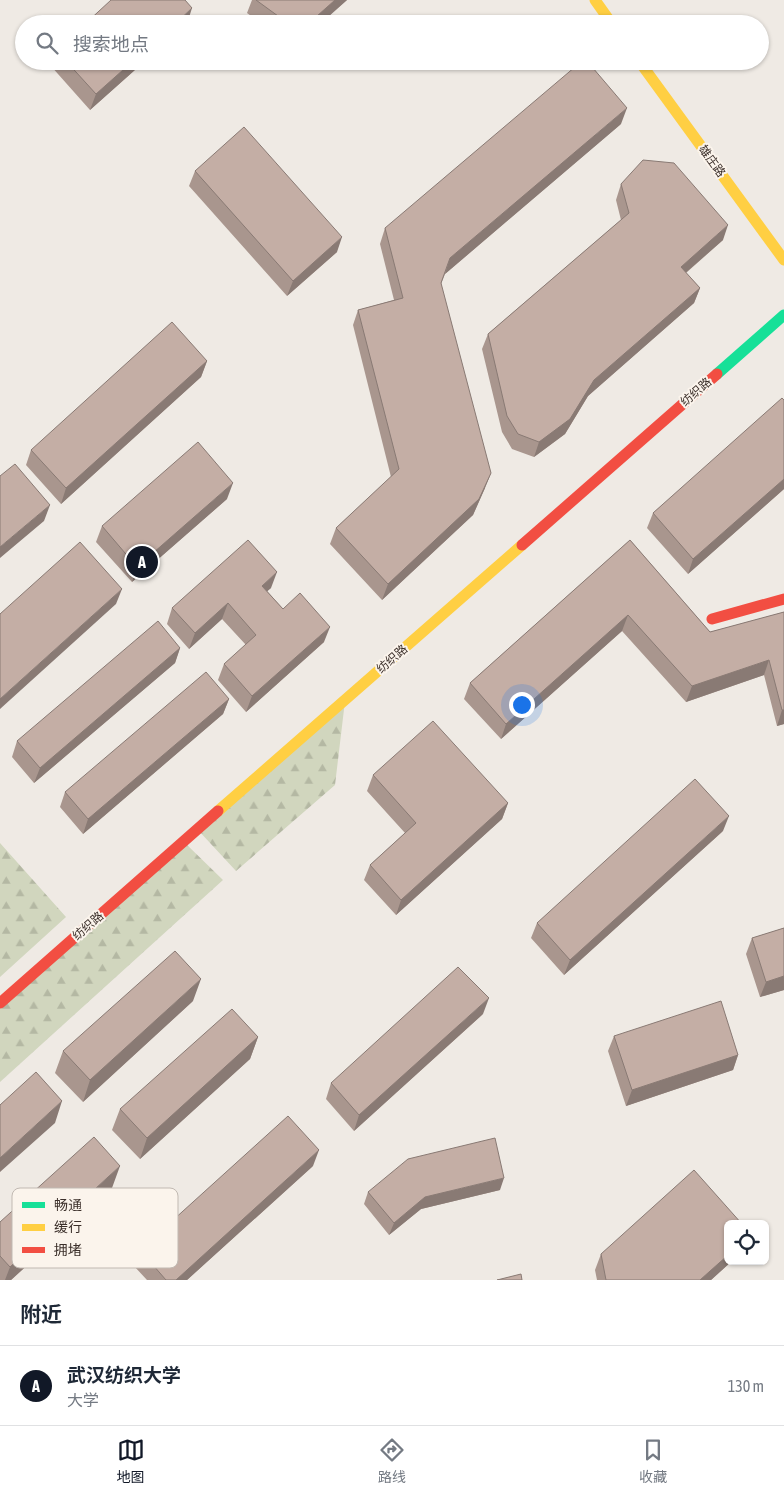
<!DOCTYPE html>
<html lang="zh">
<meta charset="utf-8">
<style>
body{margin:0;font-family:"Asap Condensed","Noto Sans SC",sans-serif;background:#f6f6f7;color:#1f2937}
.controls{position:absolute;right:15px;bottom:15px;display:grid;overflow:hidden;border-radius:8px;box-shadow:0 1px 4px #0004}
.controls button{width:45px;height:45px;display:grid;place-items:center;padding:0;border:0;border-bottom:1px solid #e0e1e3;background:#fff;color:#1f2937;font:25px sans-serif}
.you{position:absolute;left:521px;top:704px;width:18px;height:18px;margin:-12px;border:4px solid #fff;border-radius:50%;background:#1a73e8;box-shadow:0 0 0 8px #1a73e833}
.badge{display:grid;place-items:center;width:32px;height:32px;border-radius:50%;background:#111827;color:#fff;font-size:16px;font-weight:700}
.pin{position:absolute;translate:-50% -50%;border:2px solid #fff;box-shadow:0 1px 5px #0006}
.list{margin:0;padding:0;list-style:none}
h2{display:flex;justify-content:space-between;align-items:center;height:65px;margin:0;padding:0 20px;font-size:21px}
h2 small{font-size:16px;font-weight:400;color:#747a83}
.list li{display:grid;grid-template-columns:32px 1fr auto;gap:15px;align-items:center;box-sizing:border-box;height:80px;padding:0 20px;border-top:1px solid #e0e1e3}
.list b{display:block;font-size:19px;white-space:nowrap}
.list p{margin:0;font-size:16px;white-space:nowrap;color:#747a83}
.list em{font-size:16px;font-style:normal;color:#747a83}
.icon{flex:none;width:28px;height:28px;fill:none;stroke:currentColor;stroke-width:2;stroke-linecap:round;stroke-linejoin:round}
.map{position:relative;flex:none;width:784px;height:1280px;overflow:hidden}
.search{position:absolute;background:#fff;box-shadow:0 1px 4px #0004;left:15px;right:15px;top:15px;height:55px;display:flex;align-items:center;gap:12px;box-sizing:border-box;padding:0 18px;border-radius:28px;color:#747a83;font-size:19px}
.sheet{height:145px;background:#fff}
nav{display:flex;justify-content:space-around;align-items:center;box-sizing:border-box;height:70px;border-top:1px solid #e0e1e3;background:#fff;font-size:14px;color:#747a83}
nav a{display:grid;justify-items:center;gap:2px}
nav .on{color:#111827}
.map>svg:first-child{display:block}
</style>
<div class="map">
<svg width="784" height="1280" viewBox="0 0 784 1280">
<defs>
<pattern id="forest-firs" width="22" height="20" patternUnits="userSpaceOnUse" patternTransform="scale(1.25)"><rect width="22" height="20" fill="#d1d6be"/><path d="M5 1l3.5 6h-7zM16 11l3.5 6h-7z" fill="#b4b8a3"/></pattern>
</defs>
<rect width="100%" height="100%" fill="#efeae4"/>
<path fill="url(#forest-firs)" d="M345,701L335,785L236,871L198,830Z
M184,842L223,880L0,1082V1003Z
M0,843L66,917L0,977Z"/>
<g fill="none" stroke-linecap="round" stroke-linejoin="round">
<path stroke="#16e098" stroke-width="11" d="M717,374L784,315"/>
<path stroke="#ffcf43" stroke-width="11" d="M595,0L612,24
M639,61L784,260
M218,811L522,545"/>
<path stroke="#f24e42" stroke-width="11" d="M522,545L717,374
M712,619L784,599
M0,1003L218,811"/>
</g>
<path fill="#a9968e" d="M252,0H347L320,24H262L247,13Z
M52,61H145L90,110L50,65Z
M621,124L445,274L441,284L485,488L473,515L382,600L330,544L336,528L391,477L353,325L358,310L394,300L380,244L385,228Z
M195,171L337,252L287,296L189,186Z
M621,184L723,240L686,273L700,288L694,303L588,396L565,434L534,457L512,449L502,432L482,349L488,334L621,220L616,200Z
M207,361L201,377L61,504L26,465L31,450Z
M784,400V489L688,574L647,528L653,513Z
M227,499L132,582L96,542L102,526Z
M630,540L710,632L784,612V724L777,726L764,675L686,702L622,631L501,739L464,699L470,683Z
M271,588L267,591L283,609L324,642L246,712L218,680L224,664L246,645L222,619L189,649L167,624L172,608Z
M180,648L175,663L34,783L12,757L17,741Z
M229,699L223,714L83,834L60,807L65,792Z
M373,775L508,803L502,819L396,915L364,880L370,865L405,833L367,791Z
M723,831L564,975L531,938L537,923Z
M784,928V990L760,997L746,954L752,938Z
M193,1001L83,1102L55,1073L63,1051Z
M483,1014L354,1131L326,1099L331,1083Z
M614,1036L738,1055L733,1070L626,1106L608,1051Z
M258,1037L250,1059L140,1159L112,1130L120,1109Z
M313,1166L187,1280H147L134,1266L140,1250Z
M112,1188L11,1280H0V1222Z
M500,1190L421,1209L389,1235L364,1204L368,1192Z
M601,1254L728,1261H732L711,1280H597L595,1270Z"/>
<path fill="#897a74" d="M335,0H347L320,24H308Z
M192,8L187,24H175Z
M133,61H145L90,110L96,94Z
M627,108L621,124L445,274L450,258Z
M728,225L723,240L675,282L681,267Z
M342,237L337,252L287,296L293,281Z
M700,288L694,303L588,396L565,434L534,457L539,442L594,380Z
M207,361L201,377L61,504L66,488Z
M491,473L485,488L473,515L382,600L388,584Z
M784,479V489L688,574L693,559Z
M233,483L227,499L132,582L137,567Z
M50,505L44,521L0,558V547Z
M277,572L271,588L256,601L262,586Z
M122,589L116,604L0,709V699Z
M228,603L222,619L189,649L195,633Z
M628,615L622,631L501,739L506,724Z
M330,627L324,642L246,712L252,696Z
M180,648L175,663L34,783L40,768Z
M769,660L764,675L686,702L692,686Z
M229,699L223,714L83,834L88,819Z
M782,710H784V724L777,726Z
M508,803L502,819L396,915L401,900Z
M729,816L723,831L564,975L570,960Z
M784,976V990L760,997L766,982Z
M201,979L193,1001L83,1102L90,1080Z
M489,998L483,1014L354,1131L359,1115Z
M258,1037L250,1059L140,1159L147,1138Z
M738,1055L733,1070L626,1106L632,1090Z
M62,1101L55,1123L0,1172V1158Z
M319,1150L313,1166L187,1280H176Z
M120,1166L112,1188L11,1280H5L10,1267Z
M504,1178L500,1190L421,1209L389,1235L394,1223L425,1197Z
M728,1255V1261H732L711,1280H700Z"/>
<path fill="#c4aea5" stroke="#897a74" d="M111,0H185L192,8L175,24H85Z
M256,0H335L308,24H289Z
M66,61H133L96,94Z
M582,61H587L627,108L450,258L441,283L491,473L479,499L388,584L336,528L399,469L358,310L403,298L385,228Z
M244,127L342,237L293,281L195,171Z
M643,160L674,163L728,225L681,267L700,288L594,380L570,419L539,442L518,434L507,416L488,334L629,213L621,184Z
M172,322L207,361L66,488L31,450Z
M782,398L784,400V479L693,559L653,513Z
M198,442L233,483L137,567L102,526Z
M15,464L50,505L0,547V476Z
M248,540L277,572L262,586L283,609L300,593L330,627L252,696L224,664L256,635L228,603L195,633L172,608Z
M630,540L710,632L784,612V710H782L769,660L692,686L628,615L506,724L470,683Z
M80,542L122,589L0,699V614Z
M158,621L180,648L40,768L17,741Z
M206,672L229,699L88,819L65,792Z
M433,721L508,803L401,900L370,865L416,823L373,775Z
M695,779L729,816L570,960L537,923Z
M784,928V976L766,982L752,938Z
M175,951L201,979L90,1080L63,1051Z
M458,967L489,998L359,1115L331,1083Z
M721,1001L738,1055L632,1090L614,1036Z
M232,1009L258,1037L147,1138L120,1109Z
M36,1072L62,1101L0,1158V1105Z
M288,1116L319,1150L176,1280H166L140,1250Z
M94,1137L120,1166L10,1267L0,1256V1222Z
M495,1138L504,1178L425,1197L394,1223L368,1192L408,1159Z
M694,1170L742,1224H728V1255L700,1280H606L601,1254Z
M521,1274L522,1280H497Z"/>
<g text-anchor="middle" stroke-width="4" stroke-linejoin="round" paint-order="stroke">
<g font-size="12" fill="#3b2f2a" stroke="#fbf4ec">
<text transform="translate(712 161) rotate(54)" y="4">雄庄路</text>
<text transform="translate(696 392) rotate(-41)" y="4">纺织路</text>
<text transform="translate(392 659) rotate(-41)" y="4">纺织路</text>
<text transform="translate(88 926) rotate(-41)" y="4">纺织路</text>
</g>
</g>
<rect x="12" y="1188" width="166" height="80" rx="8" fill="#fbf4ec" stroke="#c1b9b2" stroke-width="1"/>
<rect x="22" y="1202" width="23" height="6" fill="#16e098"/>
<rect x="22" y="1224" width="23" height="7" fill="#ffcf43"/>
<rect x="22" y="1247" width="23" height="6" fill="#f24e42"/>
<g font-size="14" fill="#3b2f2a">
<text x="54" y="1210">畅通</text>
<text x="54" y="1232">缓行</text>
<text x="54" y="1255">拥堵</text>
</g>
</svg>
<div class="controls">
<button><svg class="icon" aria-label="locate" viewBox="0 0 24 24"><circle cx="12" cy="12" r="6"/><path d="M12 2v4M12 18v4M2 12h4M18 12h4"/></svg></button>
</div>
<div class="you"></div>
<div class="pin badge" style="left:142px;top:562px">A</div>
<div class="search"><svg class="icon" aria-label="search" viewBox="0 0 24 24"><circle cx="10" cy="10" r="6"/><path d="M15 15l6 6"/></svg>搜索地点</div>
</div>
<section class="sheet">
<h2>附近<small></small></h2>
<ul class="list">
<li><span class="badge">A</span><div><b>武汉纺织大学</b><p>大学</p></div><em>130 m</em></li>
</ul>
</section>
<nav>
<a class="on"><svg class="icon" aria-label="map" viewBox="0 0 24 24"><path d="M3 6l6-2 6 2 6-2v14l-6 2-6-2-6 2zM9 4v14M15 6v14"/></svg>地图</a>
<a><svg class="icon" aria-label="directions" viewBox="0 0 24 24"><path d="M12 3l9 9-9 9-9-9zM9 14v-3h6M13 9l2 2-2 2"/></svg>路线</a>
<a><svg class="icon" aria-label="saved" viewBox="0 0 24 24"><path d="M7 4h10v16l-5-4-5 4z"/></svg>收藏</a>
</nav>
